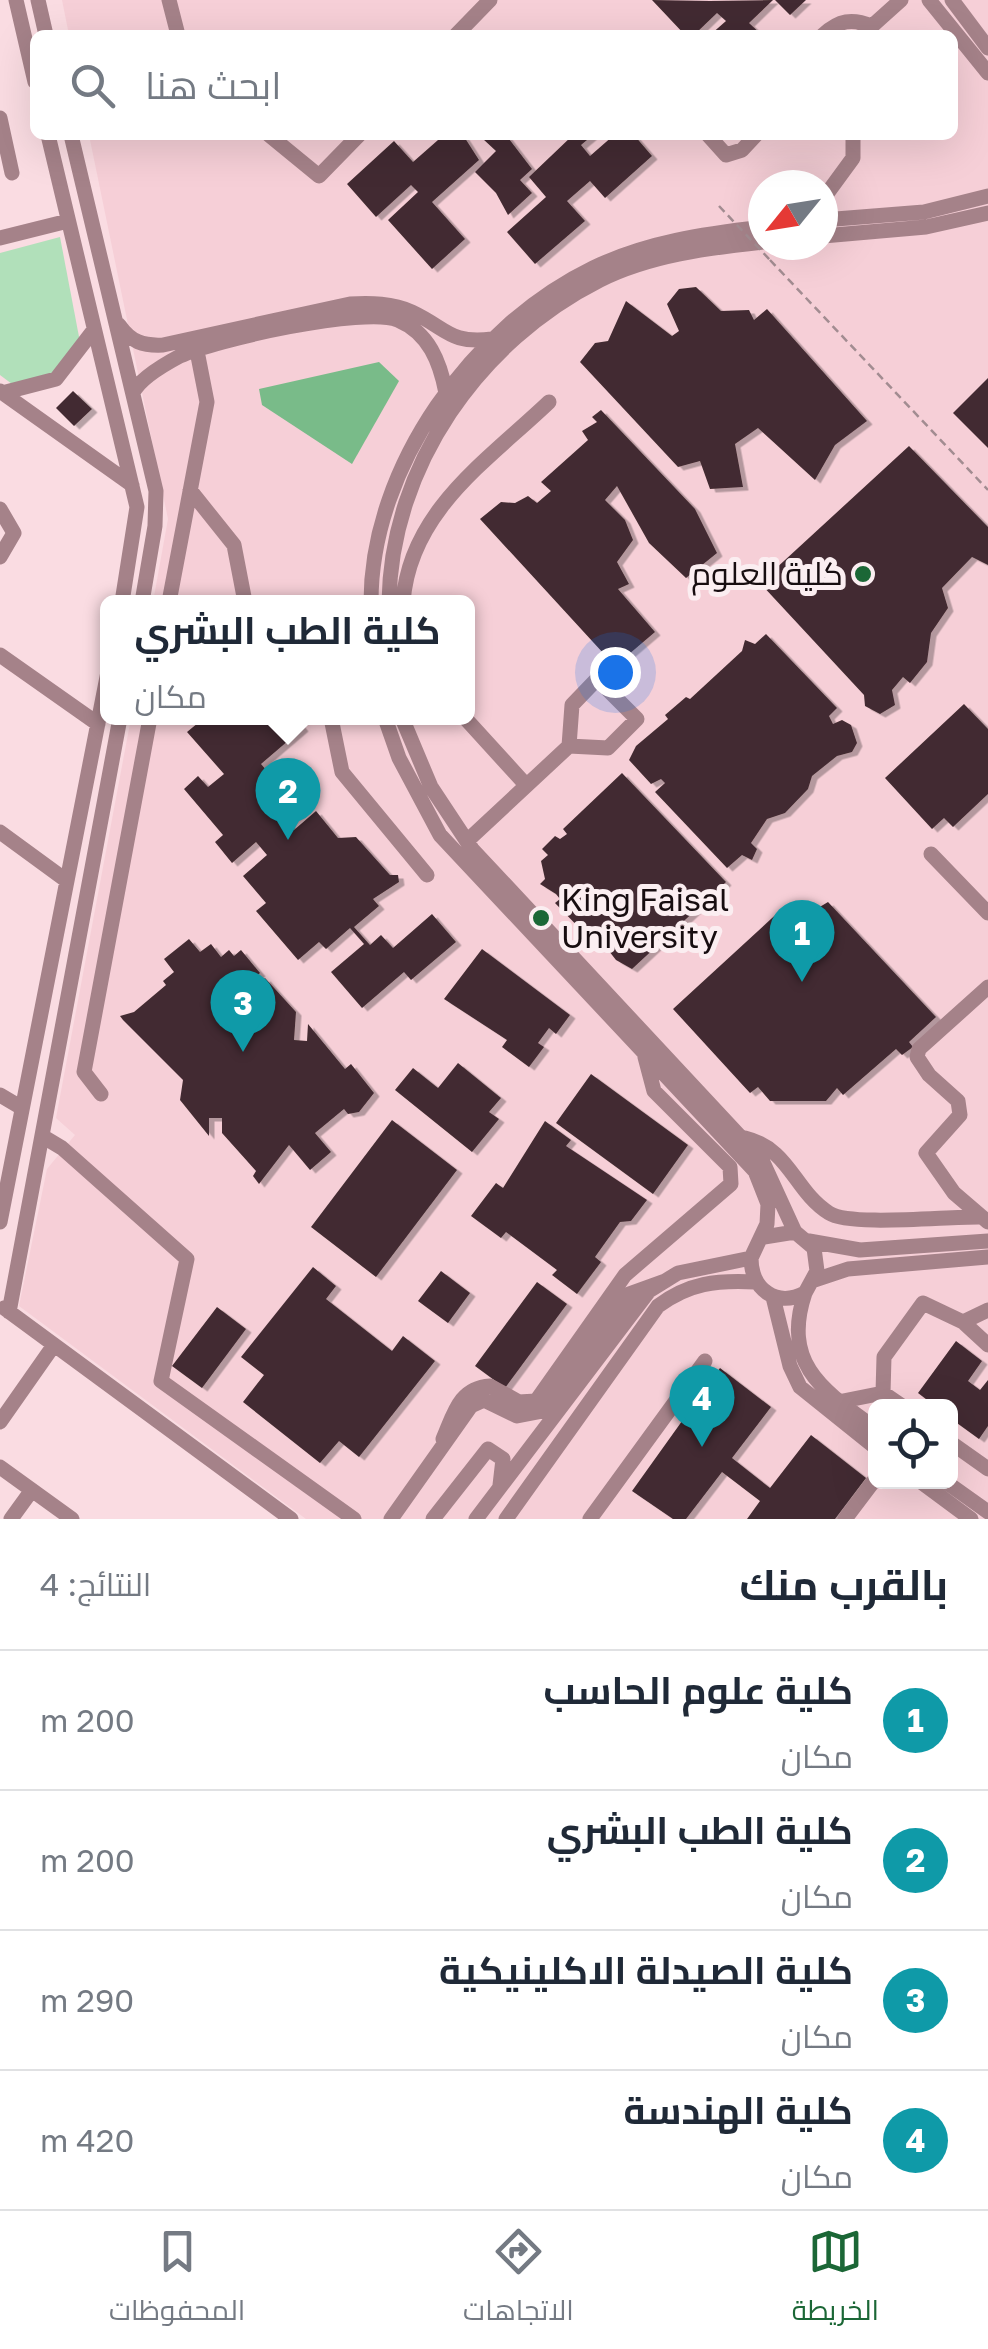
<!DOCTYPE html>
<html lang="ar">
<meta charset="utf-8">
<style>
body{margin:0;font-family:"Golos Text",Cairo,sans-serif;background:#f6f6f7;color:#1f2937;direction:rtl}
.controls{position:absolute;right:30px;bottom:30px;display:grid;overflow:hidden;border-radius:15px;box-shadow:0 10px 40px #0002}
.controls button{width:90px;height:90px;display:grid;place-items:center;padding:0;border:0;border-bottom:2px solid #e0e1e3;background:#fff;color:#1f2937;font:50px sans-serif}
.compass{position:absolute;left:748px;top:170px;width:90px;height:90px;border-radius:50%;background:#fff;box-shadow:0 10px 40px #0002;rotate:240deg}
.you{position:absolute;left:615px;top:672px;width:35px;height:35px;margin:-25px;border:8px solid #fff;border-radius:50%;background:#1a73e8;box-shadow:0 0 0 15px #1a73e833}
.badge{display:grid;place-items:center;width:65px;height:65px;border-radius:50%;background:#1b6736;color:#fff;font-size:32px;font-weight:700}
.pin{position:absolute;translate:-50% -82px;filter:drop-shadow(0 2px 5px #0008)}
.pin::after{content:'';position:absolute;top:52px;width:35px;height:30px;background:inherit;clip-path:polygon(0 0,100% 0,50% 100%)}
.popup{position:absolute;left:100px;top:595px;width:375px;height:130px;box-sizing:border-box;display:grid;place-content:center;border-radius:15px;background:#fff;filter:drop-shadow(0 2px 8px #0005);font-size:32px;white-space:nowrap;color:#747a83}
.popup b{font-size:38px;color:#1f2937}
.popup::after{content:'';position:absolute;left:50%;top:100%;margin-left:-20px;border:20px solid transparent;border-top-color:#fff}
.list{margin:0;padding:0;list-style:none}
h2{display:flex;justify-content:space-between;align-items:center;height:130px;margin:0;padding:0 40px;font-size:42px}
h2 small{font-size:32px;font-weight:400;color:#747a83}
.list li{display:grid;grid-template-columns:65px 1fr auto;gap:30px;align-items:center;box-sizing:border-box;height:140px;padding:0 40px;border-top:2px solid #e0e1e3}
.list b{display:block;font-size:38px;white-space:nowrap}
.list p{margin:0;font-size:32px;white-space:nowrap;color:#747a83}
.list em{font-size:32px;font-style:normal;color:#747a83}
.icon{flex:none;width:55px;height:55px;fill:none;stroke:currentColor;stroke-width:2;stroke-linecap:round;stroke-linejoin:round}
.map{position:relative;flex:none;width:988px;height:1519px;overflow:hidden;direction:ltr}
.search{position:absolute;background:#fff;box-shadow:0 10px 40px #0002;left:30px;right:30px;top:30px;height:110px;display:flex;align-items:center;gap:25px;box-sizing:border-box;padding:0 35px;border-radius:15px;color:#747a83;font-size:38px}
.sheet{height:690px;background:#fff}
nav{display:flex;justify-content:space-around;align-items:center;box-sizing:border-box;height:140px;border-top:2px solid #e0e1e3;background:#fff;font-size:28px;color:#747a83}
nav a{display:grid;justify-items:center;gap:5px}
nav .on{color:#1b6736}
.map>svg:first-child{display:block}
</style>
<div class="map">
<svg width="988" height="1519" viewBox="0 0 988 1519">
<defs>
<filter id="shadow"><feDropShadow dx="5.5" dy="3.5" stdDeviation="0" flood-color="#0004"/></filter>
</defs>
<rect width="100%" height="100%" fill="#fadce2"/>
<path fill="#f6cfd7" fill-rule="evenodd" d="M62,0H988V1519H306L19,1306L47,1169L75,1135L56,1118L131,718H468V602H153L168,519L89,135H953V35H69ZM763,185H823V245H763ZM876,1406H950V1482H876Z"/>
<path fill="#b1e0ba" d="M60,237L80,342L55,373L12,384L0,375V253Z"/>
<path fill="#79bb89" d="M379,362L399,381L352,464L262,405L259,389Z"/>
<path fill="#432c31" filter="url(#shadow)" d="M652,0L710,1L773,0L749,23L762,35H710L726,21L717,13L694,35H685Z
M775,0H806L790,15Z
M434,135H463L479,160L432,202L465,239L432,269L388,220L418,192L411,185L376,217L347,184L394,141L413,162L438,140Z
M487,135H506L532,169L520,180L532,193L508,215L496,193L475,172L496,151L483,139Z
M573,135H593L581,145L590,156L614,135H634L652,156L605,198L590,181L567,201L585,221L535,264L507,232L546,197L529,177Z
M696,287L721,311L749,310L754,320L767,309L867,421L835,445L815,480L758,428L735,444L743,487L710,489L700,461L678,467L580,362L595,343L608,341L626,301L672,336L679,331L667,304L679,289Z
M988,378V448L953,413Z
M73,391L92,409L74,426L56,408Z
M601,410L695,509L717,553L686,578L649,543L617,486L605,500L625,520L633,540L617,562L629,584L618,589L655,632L615,666L480,519L501,502L515,503L528,496L537,503L551,491L541,482L588,440L582,431L597,422L592,417Z
M909,446L988,527V565L972,557L942,588L948,608L931,633L927,662L910,683L903,677L892,690L895,705L880,714L865,706L864,695L760,583Z
M766,634L837,708L829,716L833,724L842,720L851,725L857,743L852,752L837,756L812,776L808,789L785,813L767,819L751,843L757,849L752,860L742,855L727,868L655,792L665,783L661,779L651,784L629,760L636,746L668,719L665,715L686,697L690,699L742,651L745,640L755,644Z
M964,704L988,729V794L953,827L944,818L932,829L885,778Z
M204,718H295L303,728L261,764L286,793L294,794L298,807L285,818L294,830L316,811L338,838L356,837L390,875H398L399,882L373,899L379,906L354,927L370,945L381,935L393,948L432,914L456,942L411,980L404,972L362,1008L331,972L364,944L350,928L326,949L319,942L298,960L256,911L266,903L243,876L267,855L256,842L232,863L215,842L223,835L184,789L198,776L208,787L224,774L187,732Z
M622,773L726,882L632,969L616,960L598,937L592,941L555,903L560,899L556,894L540,884L545,879L541,861L548,855L542,849L555,836L560,839L567,834L563,829Z
M800,901L818,908L828,902L936,1017L909,1042L913,1047L902,1055L896,1049L843,1095L837,1088L826,1101H770L758,1087L750,1093L673,1009L784,907Z
M189,939L200,952L211,944L221,957L229,950L234,956L241,950L260,973L219,1007L231,1010L265,978L296,1012L294,1040L307,1041L308,1024L345,1069L351,1064L374,1093L359,1112L348,1114L344,1109L315,1133L331,1152L310,1170L289,1145L259,1184L253,1176L256,1171L222,1133V1118H209V1136L180,1100L183,1080L123,1020L120,1016L134,1012L166,985L163,981L174,972L164,959Z
M482,949L570,1015L556,1034L549,1028L538,1043L544,1047L529,1067L502,1047L507,1040L444,999Z
M458,1063L501,1098L489,1112L499,1119L472,1152L395,1090L413,1068L438,1088Z
M591,1074L688,1145L653,1194L556,1123Z
M392,1120L457,1170L376,1277L311,1227Z
M545,1121L571,1140L566,1146L647,1200L631,1221L620,1222L595,1257L601,1262L577,1294L552,1275L557,1270L506,1232L501,1238L471,1216L496,1183L503,1188Z
M313,1267L336,1286L326,1299L392,1351L403,1336L435,1361L359,1457L339,1441L320,1463L243,1402L264,1375L241,1357Z
M441,1271L470,1293L448,1323L418,1301Z
M537,1282L567,1304L505,1388L475,1366Z
M217,1307L246,1329L202,1388L172,1366Z
M956,1341L982,1361L968,1381L980,1390L988,1380V1426L979,1439L950,1418V1406H935L918,1393Z
M720,1368L771,1407L732,1458L770,1488L811,1435L866,1478L835,1519H747L760,1501L722,1472L686,1519H673L632,1491Z"/>
<g fill="none" stroke-linecap="round" stroke-linejoin="round">
<path stroke="#a28c91" stroke-width="2.5" stroke-dasharray="8 5" stroke-linecap="butt" d="M770,260L988,490"/>
<path stroke="#a58289" stroke-width="15" d="M16,0L35,82
M38,0L46,35
M169,0L178,35
M929,0L988,73
M952,0L988,48
M456,35L490,0
M823,35C839,20 852,18 872,26
M862,35L901,0
M0,118L12,173
M48,135L137,507L122,602
M71,135L156,491L155,526L142,602
M269,135L319,176L359,135
M708,135L726,155L742,150L756,135
M823,199L853,158V135
M823,220L924,212L988,196
M823,236L926,227L988,213
M0,238L68,221
M119,325C131,342 143,346 163,345L350,304C371,303 392,303 412,312C448,329 449,344 492,339
M0,391L132,485
M2,393L56,379L93,331
M133,393C140,378 165,364 180,356C214,340 365,306 398,320C429,333 440,362 446,393
M190,490L234,545L245,602
M0,509L14,533L0,557
M169,602L207,402L197,351
M371,602C371,466 473,326 593,268C647,242 704,234 763,227
M389,602C391,466 479,341 600,280C650,255 708,248 763,242
M403,602C410,511 487,461 549,402
M0,655L98,724
M331,718L342,772L427,875
M385,718L399,758L440,835L755,1171L768,1204L767,1224L751,1258C751,1289 776,1308 805,1293L817,1271L814,1248L795,1232L764,1237
M402,718L431,787L472,849L762,1160L795,1232
M465,718L526,785
M0,832L67,881
M467,841L569,746L608,748L637,719L597,679L572,705L569,746
M931,854L988,913
M988,987L919,1049L917,1057L929,1075L958,1101L960,1115L926,1153L954,1193L988,1222
M101,1094L84,1072L150,718
M0,1095L22,1108
M42,1136L62,1148L187,1259L161,1381L354,1519
M745,1138C790,1149 794,1191 829,1213C851,1227 949,1216 982,1217
M0,1222L108,672
M809,1241L860,1250L988,1241
M815,1280L848,1269L988,1257
M805,1293C781,1365 824,1391 876,1429
M773,1297L790,1366L800,1387L876,1448
M4,1308L291,1519
M9,1312L120,718
M963,1322L988,1310
M838,1402L883,1393
M902,1406L883,1393L884,1357L923,1303L963,1322L988,1345
M0,1422L54,1345
M443,1439C454,1414 459,1388 490,1386L519,1402L536,1401L625,1275L731,1184L730,1167L654,1091L645,1057
M950,1442L988,1469
M0,1467L72,1519
M921,1482L971,1519
M946,1482L988,1512
M11,1519L32,1490
M391,1519L471,1406L484,1400L517,1416L543,1411L629,1294L665,1281
M433,1519L488,1449L503,1459L500,1485
M476,1519L649,1291L678,1273L751,1258
M506,1519L658,1306C689,1283 716,1280 755,1282
M590,1519L705,1361
M845,1519L876,1478"/>
<path stroke="#a28c91" stroke-width="2.5" stroke-dasharray="8 5" stroke-linecap="butt" d="M719,206L770,260"/>
</g>
<g fill="#1b6736" stroke="#fbeef1" stroke-width="4">
<circle cx="863" cy="574" r="10"/>
<circle cx="541" cy="918" r="10"/>
</g>
<g text-anchor="middle" stroke-width="10" stroke-linejoin="round" paint-order="stroke">
<g font-size="32" fill="#170d10" stroke="#fbeef1" text-anchor="end">
<text x="843" y="585">كلية العلوم</text>
<text x="561" y="911" text-anchor="start">King Faisal<tspan x="561" dy="37">University</tspan></text>
</g>
</g>
</svg>
<div class="controls">
<button><svg class="icon" aria-label="locate" viewBox="0 0 24 24"><circle cx="12" cy="12" r="6"/><path d="M12 2v4M12 18v4M2 12h4M18 12h4"/></svg></button>
</div>
<svg class="compass" viewBox="-18 -18 36 36"><path d="M0-13l5 13h-10z" fill="#e53935"/><path d="M0 13l5-13h-10z" fill="#747a83"/></svg>
<div class="you"></div>
<div class="pin badge" style="left:802px;top:982px;background:#0f9aa8">1</div>
<div class="pin badge" style="left:288px;top:840px;background:#0f9aa8">2</div>
<div class="popup"><b>كلية الطب البشري</b>مكان</div>
<div class="pin badge" style="left:243px;top:1052px;background:#0f9aa8">3</div>
<div class="pin badge" style="left:702px;top:1447px;background:#0f9aa8">4</div>
<div class="search"><svg class="icon" aria-label="search" viewBox="0 0 24 24"><circle cx="10" cy="10" r="6"/><path d="M15 15l6 6"/></svg>ابحث هنا</div>
</div>
<section class="sheet">
<h2>بالقرب منك<small>النتائج: 4</small></h2>
<ul class="list">
<li><span class="badge" style="background:#0f9aa8">1</span><div><b>كلية علوم الحاسب</b><p>مكان</p></div><em>200 m</em></li>
<li><span class="badge" style="background:#0f9aa8">2</span><div><b>كلية الطب البشري</b><p>مكان</p></div><em>200 m</em></li>
<li><span class="badge" style="background:#0f9aa8">3</span><div><b>كلية الصيدلة الاكلينيكية</b><p>مكان</p></div><em>290 m</em></li>
<li><span class="badge" style="background:#0f9aa8">4</span><div><b>كلية الهندسة</b><p>مكان</p></div><em>420 m</em></li>
</ul>
</section>
<nav>
<a class="on"><svg class="icon" aria-label="map" viewBox="0 0 24 24"><path d="M3 6l6-2 6 2 6-2v14l-6 2-6-2-6 2zM9 4v14M15 6v14"/></svg>الخريطة</a>
<a><svg class="icon" aria-label="directions" viewBox="0 0 24 24"><path d="M12 3l9 9-9 9-9-9zM9 14v-3h6M13 9l2 2-2 2"/></svg>الاتجاهات</a>
<a><svg class="icon" aria-label="saved" viewBox="0 0 24 24"><path d="M7 4h10v16l-5-4-5 4z"/></svg>المحفوظات</a>
</nav>
